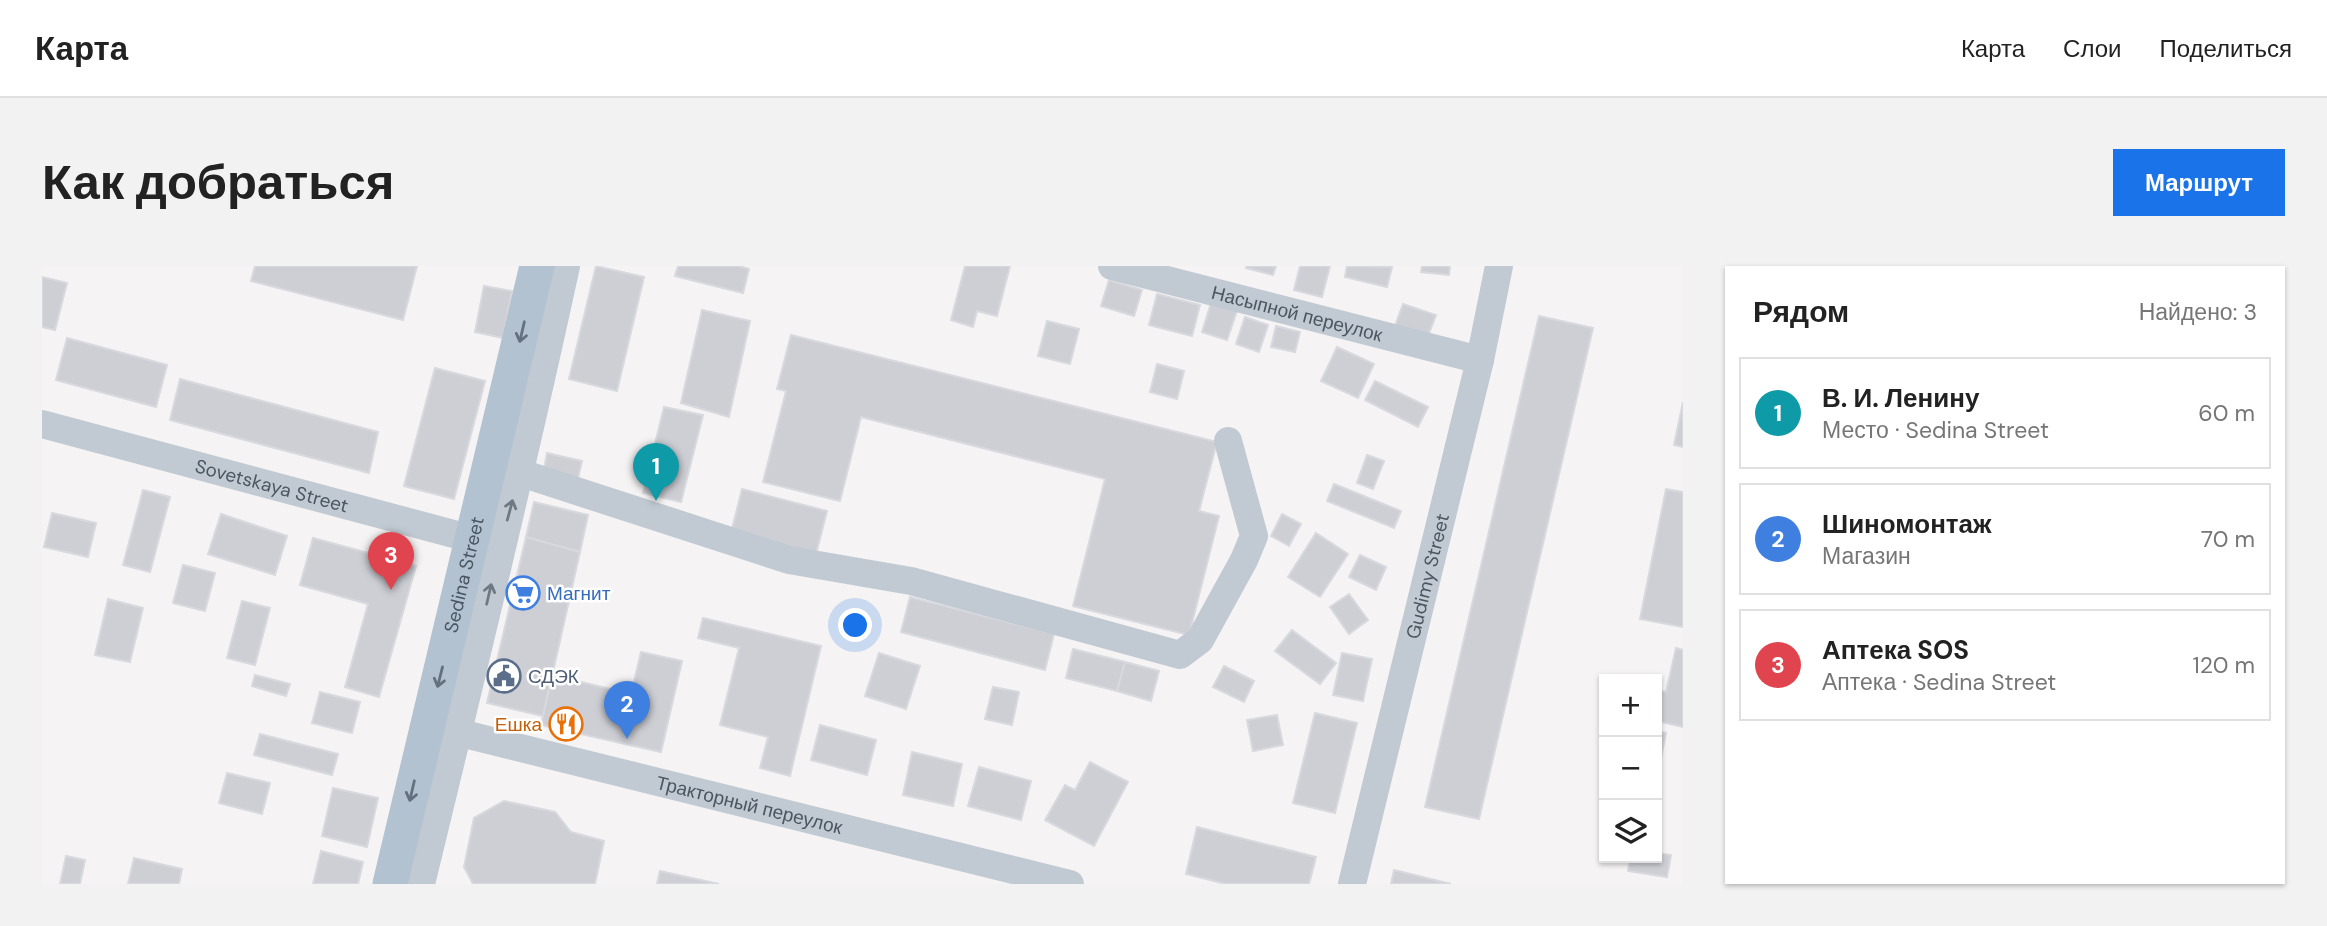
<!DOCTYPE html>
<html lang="ru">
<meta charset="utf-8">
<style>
body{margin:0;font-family:"DM Sans",sans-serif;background:#f2f2f2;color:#222}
.controls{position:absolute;right:21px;bottom:21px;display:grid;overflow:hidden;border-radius:0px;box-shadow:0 2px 5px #0004}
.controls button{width:63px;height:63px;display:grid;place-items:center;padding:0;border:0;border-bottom:2px solid #e0e0e0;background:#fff;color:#222;font:35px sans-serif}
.you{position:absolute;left:814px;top:360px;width:24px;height:24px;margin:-18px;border:5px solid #fff;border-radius:50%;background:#1a73e8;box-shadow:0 0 0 10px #1a73e833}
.badge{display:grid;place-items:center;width:46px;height:46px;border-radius:50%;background:#1a73e8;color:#fff;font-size:23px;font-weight:700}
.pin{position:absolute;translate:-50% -58px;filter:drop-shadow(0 2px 4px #0008)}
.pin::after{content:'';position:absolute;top:37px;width:24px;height:21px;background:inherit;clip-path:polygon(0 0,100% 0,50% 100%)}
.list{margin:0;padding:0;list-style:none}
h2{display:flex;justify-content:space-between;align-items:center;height:91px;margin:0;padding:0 28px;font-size:30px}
h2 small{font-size:23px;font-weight:400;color:#767676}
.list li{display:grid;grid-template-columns:46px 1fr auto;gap:21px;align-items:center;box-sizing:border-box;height:112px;margin:0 14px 14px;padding:0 14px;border:2px solid #e0e0e0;border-radius:0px}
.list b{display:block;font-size:26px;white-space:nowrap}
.list p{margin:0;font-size:23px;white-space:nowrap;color:#767676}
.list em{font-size:23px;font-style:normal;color:#767676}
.icon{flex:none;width:38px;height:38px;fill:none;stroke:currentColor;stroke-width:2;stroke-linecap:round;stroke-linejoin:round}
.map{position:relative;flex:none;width:1641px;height:618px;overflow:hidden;border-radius:0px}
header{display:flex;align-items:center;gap:42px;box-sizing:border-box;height:98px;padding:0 35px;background:#fff;border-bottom:2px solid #e0e0e0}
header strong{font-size:33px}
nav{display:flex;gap:38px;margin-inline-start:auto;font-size:24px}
.intro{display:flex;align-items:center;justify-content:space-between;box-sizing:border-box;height:168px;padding:0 42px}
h1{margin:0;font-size:49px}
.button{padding:18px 32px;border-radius:0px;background:#1a73e8;color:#fff;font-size:24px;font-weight:700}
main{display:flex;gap:42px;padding:0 42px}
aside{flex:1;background:#fff;border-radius:0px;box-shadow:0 2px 5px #0004}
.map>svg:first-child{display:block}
</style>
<header>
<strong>Карта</strong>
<nav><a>Карта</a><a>Слои</a><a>Поделиться</a></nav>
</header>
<div class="intro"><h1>Как добраться</h1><a class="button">Маршрут</a></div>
<main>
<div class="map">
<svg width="1641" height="618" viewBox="0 0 1641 618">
<rect width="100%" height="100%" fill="#f5f3f3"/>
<path fill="#cdcfd5" stroke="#d7d9de" stroke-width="2" d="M213,0H375L361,54L209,15Z
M554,0L602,11L575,125L527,113Z
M636,0H697L707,3L701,27L633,10Z
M923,0H968L955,50L935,45L931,61L909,54Z
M1205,0H1234L1231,9L1204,2Z
M1258,0H1288L1280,31L1252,24Z
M1305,0L1350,1L1345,21L1303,11Z
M1380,0H1408L1407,9L1379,6Z
M0,11L25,17L13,64L0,61Z
M1067,14L1100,24L1092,50L1059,40Z
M442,20L470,25L461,72L433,66Z
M1115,28L1158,39L1150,70L1107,59Z
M1169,37L1195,45L1185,74L1160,66Z
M1361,38L1394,49L1384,75L1352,63Z
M660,44L708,55L687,151L639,137Z
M1497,50L1551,62L1437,553L1383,541Z
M1203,51L1226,59L1217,86L1194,78Z
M1005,55L1037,63L1028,98L996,90Z
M1234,60L1258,66L1253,86L1229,81Z
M749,69L1175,176L1157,245L1177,250L1147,369L1031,340L1063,213L819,151L798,235L721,216L744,125L735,123Z
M25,72L125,99L114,141L14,114Z
M1295,81L1332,98L1316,132L1279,115Z
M1115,98L1142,105L1135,133L1108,126Z
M393,102L443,115L412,233L362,220Z
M138,113L336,166L327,207L128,154Z
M1333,115L1386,141L1376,161L1323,134Z
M1641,136V181L1632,179Z
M622,141L661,149L639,236L601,227Z
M505,187L540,195L535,217L501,208Z
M1325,189L1342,195L1331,223L1315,217Z
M1292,218L1359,245L1352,262L1285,235Z
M700,223L785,245L773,292L688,271Z
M1624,223L1641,226V361L1598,353Z
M101,224L128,231L108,306L81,299Z
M492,236L546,249L538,286L484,271Z
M10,247L54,257L46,291L2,281Z
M179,248L245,270L233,309L166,288Z
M1240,248L1259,258L1247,280L1229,270Z
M1274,267L1306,288L1278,331L1246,311Z
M484,271L538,286L501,450L445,437Z
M271,272L374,300L337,431L303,421L326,338L258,319Z
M1318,289L1344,301L1334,324L1307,311Z
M141,299L173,307L163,345L131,337Z
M1307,328L1326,354L1307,368L1288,341Z
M868,331L1012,368L1003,404L859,366Z
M66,333L101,342L88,396L53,389Z
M200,335L228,342L213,399L185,392Z
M661,352L779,380L748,510L718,502L726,471L678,459L697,382L656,372Z
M1250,364L1294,397L1278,418L1233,385Z
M1634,382L1641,384V461L1615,455V424L1624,426Z
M1031,383L1083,396L1075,425L1024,412Z
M599,386L640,395L619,486L499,459L510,409L589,428Z
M837,387L878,400L864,443L823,430Z
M1300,387L1330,393L1321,435L1291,429Z
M1083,396L1117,405L1109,435L1075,425Z
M1182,400L1212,415L1202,436L1171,421Z
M213,409L248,418L244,430L210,420Z
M951,421L977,426L970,459L943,453Z
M278,426L318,436L310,467L270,457Z
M1273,447L1315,457L1293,547L1251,537Z
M1235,449L1241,479L1211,485L1205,454Z
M778,459L834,474L825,509L769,494Z
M1615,465L1624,467L1615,512Z
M218,468L296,488L290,509L212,489Z
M870,486L920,498L911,540L861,529Z
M1048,496L1086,516L1052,580L1003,554L1023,519L1033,524Z
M937,501L989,515L979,554L926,540Z
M185,507L228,517L220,548L177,537Z
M291,522L336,532L325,581L280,570Z
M462,535L513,546L529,566L562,575L553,618H431L422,601L432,552Z
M1155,561L1274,591L1267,618H1184L1144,608Z
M279,585L321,596L316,618H271Z
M1615,587L1629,589L1625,611L1586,605L1588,592H1615Z
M24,590L43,594L38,618H18Z
M92,592L140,603L137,618H86Z
M1352,604L1409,618H1349Z
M618,605L677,618H615Z"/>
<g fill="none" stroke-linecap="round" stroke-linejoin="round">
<g stroke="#c1cad2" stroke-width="28">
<path id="s1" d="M1070,0L1438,94"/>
<path id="s2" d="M0,158L449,278"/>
<path d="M479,207L747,294L869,315L1138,389L1158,374L1202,294L1212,270L1186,175"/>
<path id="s3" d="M386,459L1028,618"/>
<path d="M379,618C429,412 479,207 524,0"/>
<path id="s4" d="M1310,618L1438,94L1457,0"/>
</g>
<path stroke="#b3c2d1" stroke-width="35" id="s5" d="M348,618L495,0"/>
</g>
<defs><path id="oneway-shaft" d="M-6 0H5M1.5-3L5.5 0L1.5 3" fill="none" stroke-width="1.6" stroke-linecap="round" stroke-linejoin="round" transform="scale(1.75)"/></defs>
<g stroke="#64717d">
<use href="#oneway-shaft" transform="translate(480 66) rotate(103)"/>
<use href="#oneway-shaft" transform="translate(398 411) rotate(104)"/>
<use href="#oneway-shaft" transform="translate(370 525) rotate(103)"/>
</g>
<g stroke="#6e7983">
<use href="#oneway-shaft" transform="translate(468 244) rotate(-75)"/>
<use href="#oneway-shaft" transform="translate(447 328) rotate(-77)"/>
</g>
<defs>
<symbol id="supermarket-ring" viewBox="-11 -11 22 22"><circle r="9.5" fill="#fff" stroke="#3f7fe0" stroke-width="1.5"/><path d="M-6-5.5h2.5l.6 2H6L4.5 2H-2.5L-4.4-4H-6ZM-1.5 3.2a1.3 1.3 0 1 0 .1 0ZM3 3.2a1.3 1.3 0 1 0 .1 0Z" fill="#3f7fe0"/></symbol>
<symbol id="civic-ring" viewBox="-11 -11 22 22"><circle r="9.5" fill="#fff" stroke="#5c6f8a" stroke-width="1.5"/><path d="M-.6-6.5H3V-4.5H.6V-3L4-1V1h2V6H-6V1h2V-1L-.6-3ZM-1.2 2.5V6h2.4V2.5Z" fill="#5c6f8a"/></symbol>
<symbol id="restaurant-ring" viewBox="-11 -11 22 22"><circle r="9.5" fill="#fff" stroke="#e8710a" stroke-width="1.5"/><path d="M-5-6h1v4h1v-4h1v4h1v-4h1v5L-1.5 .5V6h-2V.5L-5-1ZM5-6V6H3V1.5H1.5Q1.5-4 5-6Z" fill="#e8710a"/></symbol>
</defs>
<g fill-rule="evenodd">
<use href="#supermarket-ring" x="462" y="308" width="38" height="38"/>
<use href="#civic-ring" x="443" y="391" width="38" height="38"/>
<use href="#restaurant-ring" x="505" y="439" width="38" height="38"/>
</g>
<g text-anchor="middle" stroke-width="5" stroke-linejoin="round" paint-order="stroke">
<g font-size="19" fill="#4a5661" stroke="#fff">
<text dy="7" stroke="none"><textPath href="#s1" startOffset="191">Насыпной переулок</textPath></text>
<text dy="7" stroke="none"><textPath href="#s2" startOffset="238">Sovetskaya Street</textPath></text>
<text dy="7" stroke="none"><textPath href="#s5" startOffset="318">Sedina Street</textPath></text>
<text dy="7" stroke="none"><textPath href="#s4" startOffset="317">Gudimy Street</textPath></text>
<text dy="7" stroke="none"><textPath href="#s3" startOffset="331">Тракторный переулок</textPath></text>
</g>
<g font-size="19" fill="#366cbe" stroke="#fff" text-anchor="start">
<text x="505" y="334">Магнит</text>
</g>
<g font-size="19" fill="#4e5e75" stroke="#fff" text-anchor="start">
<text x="486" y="417">СДЭК</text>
</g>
<g font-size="19" fill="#c56008" stroke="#fff" text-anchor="end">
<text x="500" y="465">Ешка</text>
</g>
</g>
</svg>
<div class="controls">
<button>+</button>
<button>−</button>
<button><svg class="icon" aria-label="layers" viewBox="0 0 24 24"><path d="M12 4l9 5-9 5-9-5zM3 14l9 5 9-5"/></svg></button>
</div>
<div class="you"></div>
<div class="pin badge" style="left:614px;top:235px;background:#0f9aa8">1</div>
<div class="pin badge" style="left:585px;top:473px;background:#3f7fe0">2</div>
<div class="pin badge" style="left:349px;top:324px;background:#e0444e">3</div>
</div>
<aside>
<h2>Рядом<small>Найдено: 3</small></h2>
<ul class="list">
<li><span class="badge" style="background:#0f9aa8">1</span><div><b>В. И. Ленину</b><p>Место · Sedina Street</p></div><em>60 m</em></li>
<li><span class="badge" style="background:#3f7fe0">2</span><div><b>Шиномонтаж</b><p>Магазин</p></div><em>70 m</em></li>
<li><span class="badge" style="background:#e0444e">3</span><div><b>Аптека SOS</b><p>Аптека · Sedina Street</p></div><em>120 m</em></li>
</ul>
</aside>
</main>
